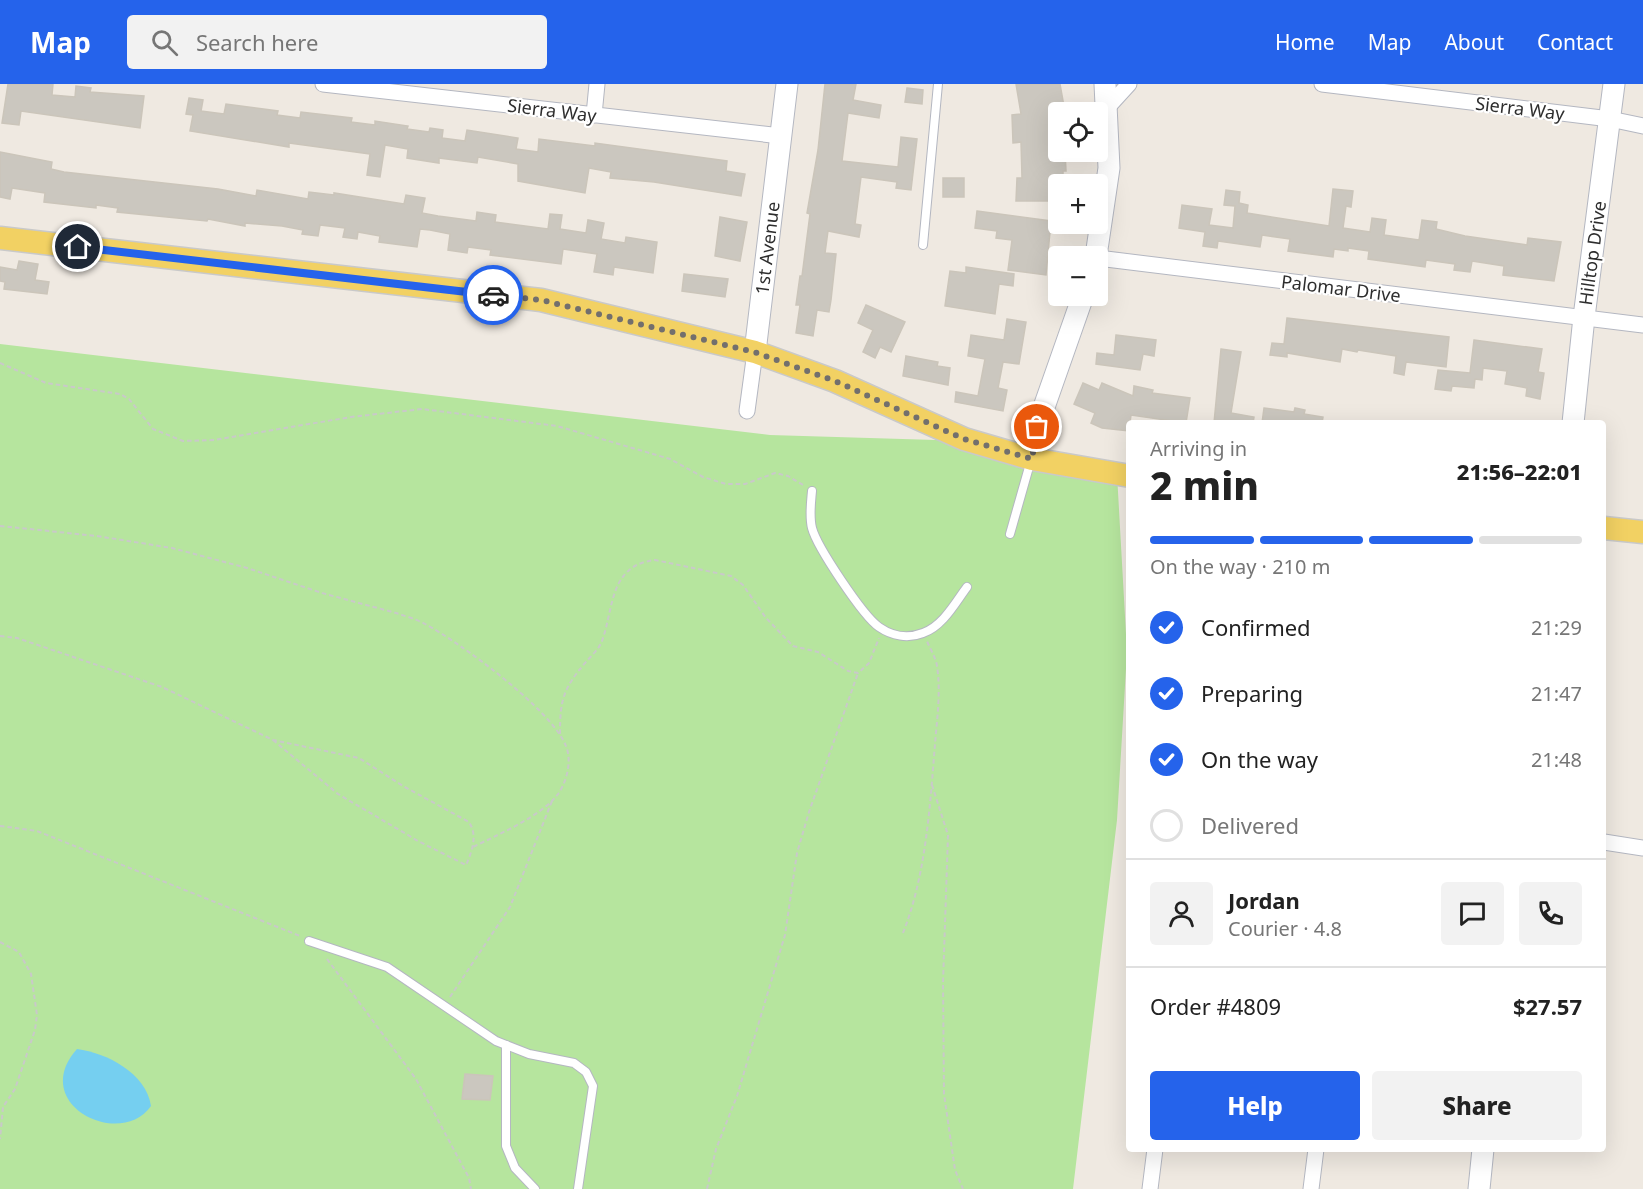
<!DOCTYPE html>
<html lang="en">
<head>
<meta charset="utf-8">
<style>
	body { margin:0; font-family:"Noto Sans",sans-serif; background:#f2f2f2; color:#222; height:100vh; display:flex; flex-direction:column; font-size:22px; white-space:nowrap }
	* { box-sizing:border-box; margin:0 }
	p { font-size:20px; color:#767676 }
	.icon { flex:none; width:33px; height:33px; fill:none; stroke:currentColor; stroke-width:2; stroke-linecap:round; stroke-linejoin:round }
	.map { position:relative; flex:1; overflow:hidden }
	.sheet { position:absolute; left:1126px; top:336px; width:480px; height:732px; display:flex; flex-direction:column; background:#fff; border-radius:6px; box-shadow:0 6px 24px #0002 }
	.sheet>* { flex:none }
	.buttons { position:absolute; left:1048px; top:18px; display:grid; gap:12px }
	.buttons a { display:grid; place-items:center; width:60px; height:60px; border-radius:6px; background:#fff; box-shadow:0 6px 24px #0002; font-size:30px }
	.pin { position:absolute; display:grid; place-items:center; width:51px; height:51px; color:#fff; margin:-26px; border:3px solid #fff; border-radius:50%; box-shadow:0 2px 6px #0007 }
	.courier { position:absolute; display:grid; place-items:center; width:60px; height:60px; margin:-30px; border:4px solid #2563eb; border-radius:50%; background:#fff; color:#222; box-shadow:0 2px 8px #0007 }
	.headline em { font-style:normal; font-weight:800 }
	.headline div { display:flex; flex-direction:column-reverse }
	.headline { display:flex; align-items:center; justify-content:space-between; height:102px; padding:0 24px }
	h1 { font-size:39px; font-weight:800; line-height:45px }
	.bar { display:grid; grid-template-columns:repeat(4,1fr); gap:9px 6px; align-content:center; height:72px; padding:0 24px }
	.bar i { height:8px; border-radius:4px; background:#e0e0e0 }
	.bar .current { background:#2563eb }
	.bar p { grid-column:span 4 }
	.line { display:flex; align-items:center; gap:15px; padding:0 24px; border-top:2px solid #e0e0e0 }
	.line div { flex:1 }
	.round { display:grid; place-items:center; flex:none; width:63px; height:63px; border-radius:6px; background:#f2f2f2 }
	ol { padding:0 24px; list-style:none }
	li { display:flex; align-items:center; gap:18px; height:66px }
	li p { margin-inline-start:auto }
	li .icon { padding:6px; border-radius:50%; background:#2563eb; color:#fff; stroke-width:4 }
	li:last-child { color:#767676 }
	li i { width:33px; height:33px; border:3px solid #e0e0e0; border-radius:50% }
	.button { display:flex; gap:12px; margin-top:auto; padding:12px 24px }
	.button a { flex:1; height:69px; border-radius:6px; background:#2563eb; color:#fff; font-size:24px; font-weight:800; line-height:69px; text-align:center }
	.button a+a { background:#f2f2f2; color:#222 }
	header { display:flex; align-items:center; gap:36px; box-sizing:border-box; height:84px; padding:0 30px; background:#2563eb; color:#fff }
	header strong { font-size:28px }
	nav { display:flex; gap:33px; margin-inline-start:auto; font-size:21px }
	.search { width:420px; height:54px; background:#f2f2f2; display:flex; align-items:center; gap:15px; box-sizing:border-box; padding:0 21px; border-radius:6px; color:#767676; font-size:22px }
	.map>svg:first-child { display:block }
</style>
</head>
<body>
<header>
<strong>Map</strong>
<div class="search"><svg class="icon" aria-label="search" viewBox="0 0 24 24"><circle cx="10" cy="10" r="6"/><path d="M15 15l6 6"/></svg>Search here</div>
<nav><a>Home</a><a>Map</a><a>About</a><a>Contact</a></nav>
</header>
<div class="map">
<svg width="1643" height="1105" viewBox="0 0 1643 1105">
	<rect width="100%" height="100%" fill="#efe9e1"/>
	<!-- green -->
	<polygon fill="#b6e59e" points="0,260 770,351 969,357 1117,390 1127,568 1117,736 1073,1105 0,1105"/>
	<!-- water -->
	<path fill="#75cff0" d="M 77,965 C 107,969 146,989 151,1022 C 120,1066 28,1020 77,965 Z"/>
	<!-- building -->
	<g fill="#cbc7bf" stroke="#cbc5ba" stroke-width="1.5">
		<polygon points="8,0 53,0 52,11 75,13 76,2 91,4 90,8 144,12 140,44 21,27 19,41 2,39"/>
		<polygon points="825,0 856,0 853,16 881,21 879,34 848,29 842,77 898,83 901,53 917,55 911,106 896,104 897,98 861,93 855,140 861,141 859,153 828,147 825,169 836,170 831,216 829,228 817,226 813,252 796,249 800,221 796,221 800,192 802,192 810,130 807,129 818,66"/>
		<polygon points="1016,0 1060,0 1065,28 1059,28 1059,68 1065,68 1066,87 1063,87 1063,100 1059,100 1059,117 1016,117 1017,94 1022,94 1021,58 1013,59 1012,31 1021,30"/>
		<polygon points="907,4 923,6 922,20 905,18"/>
		<polygon points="189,14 203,16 201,27 224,30 226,20 278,27 277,31 300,34 301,28 352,34 351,38 375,41 375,37 408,42 407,45 429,48 430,44 443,46 442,54 465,57 467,46 518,54 516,65 538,68 539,55 595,62 595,59 727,77 726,87 745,90 741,112 654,98 610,94 611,88 589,84 585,109 518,97 518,80 478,73 477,79 439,74 439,79 407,74 408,65 385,61 380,93 367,91 370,70 289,59 289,63 190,47 193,31 186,30"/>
		<polygon points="0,68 52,78 51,85 64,88 218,105 256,112 257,106 308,115 309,108 334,111 334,109 404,120 406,111 425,114 422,129 438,132 476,137 477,128 496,131 495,138 548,145 550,130 562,131 560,145 586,149 588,136 604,139 601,155 625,159 626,153 657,158 653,189 614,183 613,191 594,188 597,170 563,165 561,180 490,171 491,166 468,163 467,169 448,166 450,150 430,146 420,145 417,163 379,158 380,152 358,148 357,155 343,153 345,144 320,141 318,152 302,150 303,146 282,142 245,139 245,142 208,135 207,137 117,128 118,124 96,121 96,124 44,118 45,109 12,104 10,115 0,113"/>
		<rect x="943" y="94" width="21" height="19"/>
		<polygon points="1333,105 1353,107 1351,123 1346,122 1343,144 1370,148 1372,134 1386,136 1384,151 1419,156 1422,136 1437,138 1436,145 1465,152 1527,161 1528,154 1561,158 1554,197 1503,191 1504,182 1472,177 1470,188 1454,186 1455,180 1426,176 1425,183 1368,175 1369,167 1348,164 1348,167 1334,165 1333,173 1288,167 1290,155 1262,151 1260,163 1218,157 1217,164 1203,162 1205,148 1179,144 1182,121 1212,125 1209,141 1233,144 1235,122 1224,121 1226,106 1240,108 1239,119 1248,121 1247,129 1329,142"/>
		<polygon points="977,127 1051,137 1046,191 1008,186 1012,156 996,154 997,147 975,144"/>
		<polygon points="720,133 747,138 740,177 715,172"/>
		<polygon points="19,177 38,180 35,196 49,198 47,210 4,205 5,198 0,197 0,183 17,186"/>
		<polygon points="966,183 1014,190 1013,202 999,200 995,230 945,222 950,187 966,189"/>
		<polygon points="684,190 728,195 725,213 682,207"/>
		<polygon points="866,221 905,238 891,268 880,263 875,274 863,268 873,246 858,239"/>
		<polygon points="1287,234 1449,253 1446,283 1406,278 1404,291 1394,289 1396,272 1358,266 1357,268 1342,265 1340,278 1287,269 1287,273 1270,271 1272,259 1284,260"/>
		<polygon points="1007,235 1026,238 1019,280 1003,278 998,304 1007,306 1003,327 955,318 956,308 978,312 985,275 968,272 971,251 1004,256"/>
		<polygon points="1116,251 1156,256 1154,272 1143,270 1140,286 1096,280 1097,269 1114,271"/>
		<polygon points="1474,256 1542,265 1538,288 1544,289 1540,315 1526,312 1527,304 1505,300 1507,287 1483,284 1482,296 1475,295 1474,304 1452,302 1451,307 1435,305 1438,286 1470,289"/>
		<polygon points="1221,265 1241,268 1231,329 1254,333 1253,339 1214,339"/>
		<polygon points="906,272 938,278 937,282 950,284 948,301 903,292"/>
		<polygon points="1083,299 1099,306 1102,299 1133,312 1134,302 1153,306 1152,309 1190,314 1186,339 1131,331 1129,347 1102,344 1091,339 1095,329 1074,320"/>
		<polygon points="1264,324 1294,328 1295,324 1305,326 1304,330 1323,333 1322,339 1262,339"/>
		<polygon points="465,990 493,992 490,1016 462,1015"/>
	</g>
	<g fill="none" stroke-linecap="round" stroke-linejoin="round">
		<!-- lane casing -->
		<g stroke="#b4b7c1" stroke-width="10">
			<g id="lane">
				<polyline points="923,161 938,0"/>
				<path d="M 812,407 C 811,419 809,432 812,444 C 817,463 863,532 879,543 C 892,552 908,555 923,549 C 943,542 955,519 967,503"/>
				<polyline points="1010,450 1031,376"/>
				<polyline points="309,857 387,883 496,957 529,970 574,979 586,988 593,1002 578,1105"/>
				<polyline points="506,961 506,1062 515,1084 535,1105"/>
			</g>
		</g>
		<!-- street casing -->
		<g stroke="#b4b7c1" stroke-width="17">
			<g id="street">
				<polyline points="323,0 781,52"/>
				<polyline points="1322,0 1610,35 1643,42"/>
				<polyline points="1108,23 1129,0"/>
				<polyline points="594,31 597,0"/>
				<polyline points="1098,174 1643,241"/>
				<polyline points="747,327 755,268"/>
				<polyline points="1604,758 1643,764"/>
				<polyline points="1150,1105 1155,1065"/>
				<polyline points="1311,1105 1316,1065"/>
			</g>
		</g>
		<!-- secondary casing -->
		<g stroke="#b4b7c1" stroke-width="23">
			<g id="secondary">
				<polyline points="1096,172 1109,84 1105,0"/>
				<polyline points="755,268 787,0"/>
				<polyline points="1573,339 1584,233 1614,0"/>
				<polyline points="1032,375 1037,343 1083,212"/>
				<polyline points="1479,1105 1483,1065"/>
			</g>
		</g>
		<!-- primary casing -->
		<g stroke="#c9c9c9" stroke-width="25">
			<g id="primary">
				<polyline points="0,154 541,216 755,268 835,297 964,355 1032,375 1130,392"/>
				<polyline points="1604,444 1643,448"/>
			</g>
		</g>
		<!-- path -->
		<g stroke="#c9c9c9" stroke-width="2" stroke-dasharray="4.5 3" stroke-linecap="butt">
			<polyline points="0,279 46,299 120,310 129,315 153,345 183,357 214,356 351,333 422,325 557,342 670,375 703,393 726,400 745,400 775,389 788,392 803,401"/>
			<path d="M 0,442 L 97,452 L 172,464 L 247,484 L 322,509 L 396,529 C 405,532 416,535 425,540 C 461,559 552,626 566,662 C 572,677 567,697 558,710 C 542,732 497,751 473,763"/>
			<path d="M 0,552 L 17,554 L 162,603 L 273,656 L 359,674 L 403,702 L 469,738 C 478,752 472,767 466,781 L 418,757 L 338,710 L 273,656"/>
			<path d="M 560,650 C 560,616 563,605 585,579 C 591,572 599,565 602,557 C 614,524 609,481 655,476 L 731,492 L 743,501 L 766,534 L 793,562 L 818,568 L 848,587 L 858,589 L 869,579 L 879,554"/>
			<polyline points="932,701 948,751 943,899 944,1010 955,1086 963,1105"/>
			<polyline points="0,742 37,747 300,852"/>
			<path d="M 903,849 C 926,791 930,722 935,660 C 937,635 941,608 937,582 C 936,574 930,565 927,557"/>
			<polyline points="0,858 19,868 31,890 37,931 35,946 15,1005 3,1023 0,1055"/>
			<polyline points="327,875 416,995 469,1094 471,1105"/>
			<polyline points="450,913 510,823 552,717"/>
			<polyline points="707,1105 716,1065 737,1012 785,851 797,769 809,728 858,589"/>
		</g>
		<!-- lane -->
		<use href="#lane" stroke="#fff" stroke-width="8"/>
		<!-- street -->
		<use href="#street" stroke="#fff" stroke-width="15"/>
		<!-- secondary -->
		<use href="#secondary" stroke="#fff" stroke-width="21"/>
		<!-- primary -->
		<use href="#primary" stroke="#f2d163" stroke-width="22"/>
	</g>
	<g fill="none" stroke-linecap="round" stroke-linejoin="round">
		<!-- done -->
		<polyline stroke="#726f6d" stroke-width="6" stroke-dasharray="0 10.8" points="493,211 541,216 754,268 835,297 964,355 1032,375 1037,343"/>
		<!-- route -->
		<polyline stroke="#2563eb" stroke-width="8" points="78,163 493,211"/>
	</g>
	<g text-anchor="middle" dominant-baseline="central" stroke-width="4.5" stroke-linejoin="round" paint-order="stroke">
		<!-- street labels -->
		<g font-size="18" fill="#2e2e2e" stroke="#fff">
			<text transform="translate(1520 24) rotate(7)">Sierra Way</text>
			<text transform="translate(552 26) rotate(7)">Sierra Way</text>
			<text transform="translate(767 164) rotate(-83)">1st Avenue</text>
			<text transform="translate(1592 169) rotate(-82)">Hilltop Drive</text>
			<text transform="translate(1341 204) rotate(7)">Palomar Drive</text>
		</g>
	</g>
</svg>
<div class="buttons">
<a><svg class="icon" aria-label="locate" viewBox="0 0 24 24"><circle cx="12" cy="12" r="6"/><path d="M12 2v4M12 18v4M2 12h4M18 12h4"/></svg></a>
<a>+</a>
<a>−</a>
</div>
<div class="pin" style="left:1037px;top:343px;background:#ea580c"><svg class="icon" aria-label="bag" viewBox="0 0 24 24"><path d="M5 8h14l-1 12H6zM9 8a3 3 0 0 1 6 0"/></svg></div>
<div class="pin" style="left:78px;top:163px;background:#1f2937"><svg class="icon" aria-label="home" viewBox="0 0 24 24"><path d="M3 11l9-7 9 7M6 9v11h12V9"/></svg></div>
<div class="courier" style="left:493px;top:211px"><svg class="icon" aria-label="car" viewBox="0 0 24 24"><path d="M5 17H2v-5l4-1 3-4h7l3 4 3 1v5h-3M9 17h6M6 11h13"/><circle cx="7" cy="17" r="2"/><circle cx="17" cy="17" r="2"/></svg></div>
<section class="sheet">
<div class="headline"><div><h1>2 min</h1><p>Arriving in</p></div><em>21:56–22:01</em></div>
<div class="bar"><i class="current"></i><i class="current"></i><i class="current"></i><i></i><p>On the way · 210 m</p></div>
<ol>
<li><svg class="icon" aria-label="check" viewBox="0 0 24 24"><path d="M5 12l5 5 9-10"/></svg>Confirmed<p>21:29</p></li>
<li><svg class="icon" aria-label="check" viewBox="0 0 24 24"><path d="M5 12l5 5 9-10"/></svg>Preparing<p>21:47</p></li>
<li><svg class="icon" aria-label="check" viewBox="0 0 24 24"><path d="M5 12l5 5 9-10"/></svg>On the way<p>21:48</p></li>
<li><i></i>Delivered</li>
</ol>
<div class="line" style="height:108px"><a class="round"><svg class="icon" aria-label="person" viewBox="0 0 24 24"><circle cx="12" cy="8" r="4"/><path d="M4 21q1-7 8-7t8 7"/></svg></a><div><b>Jordan</b><p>Courier · 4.8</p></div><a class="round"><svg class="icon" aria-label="chat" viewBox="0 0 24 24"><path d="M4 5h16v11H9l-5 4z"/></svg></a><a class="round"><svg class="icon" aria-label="phone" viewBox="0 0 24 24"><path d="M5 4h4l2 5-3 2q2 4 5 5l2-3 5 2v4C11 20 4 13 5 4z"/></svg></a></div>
<div class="line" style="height:78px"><div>Order #4809</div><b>$27.57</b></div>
<div class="button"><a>Help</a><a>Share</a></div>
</section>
</div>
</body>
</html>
